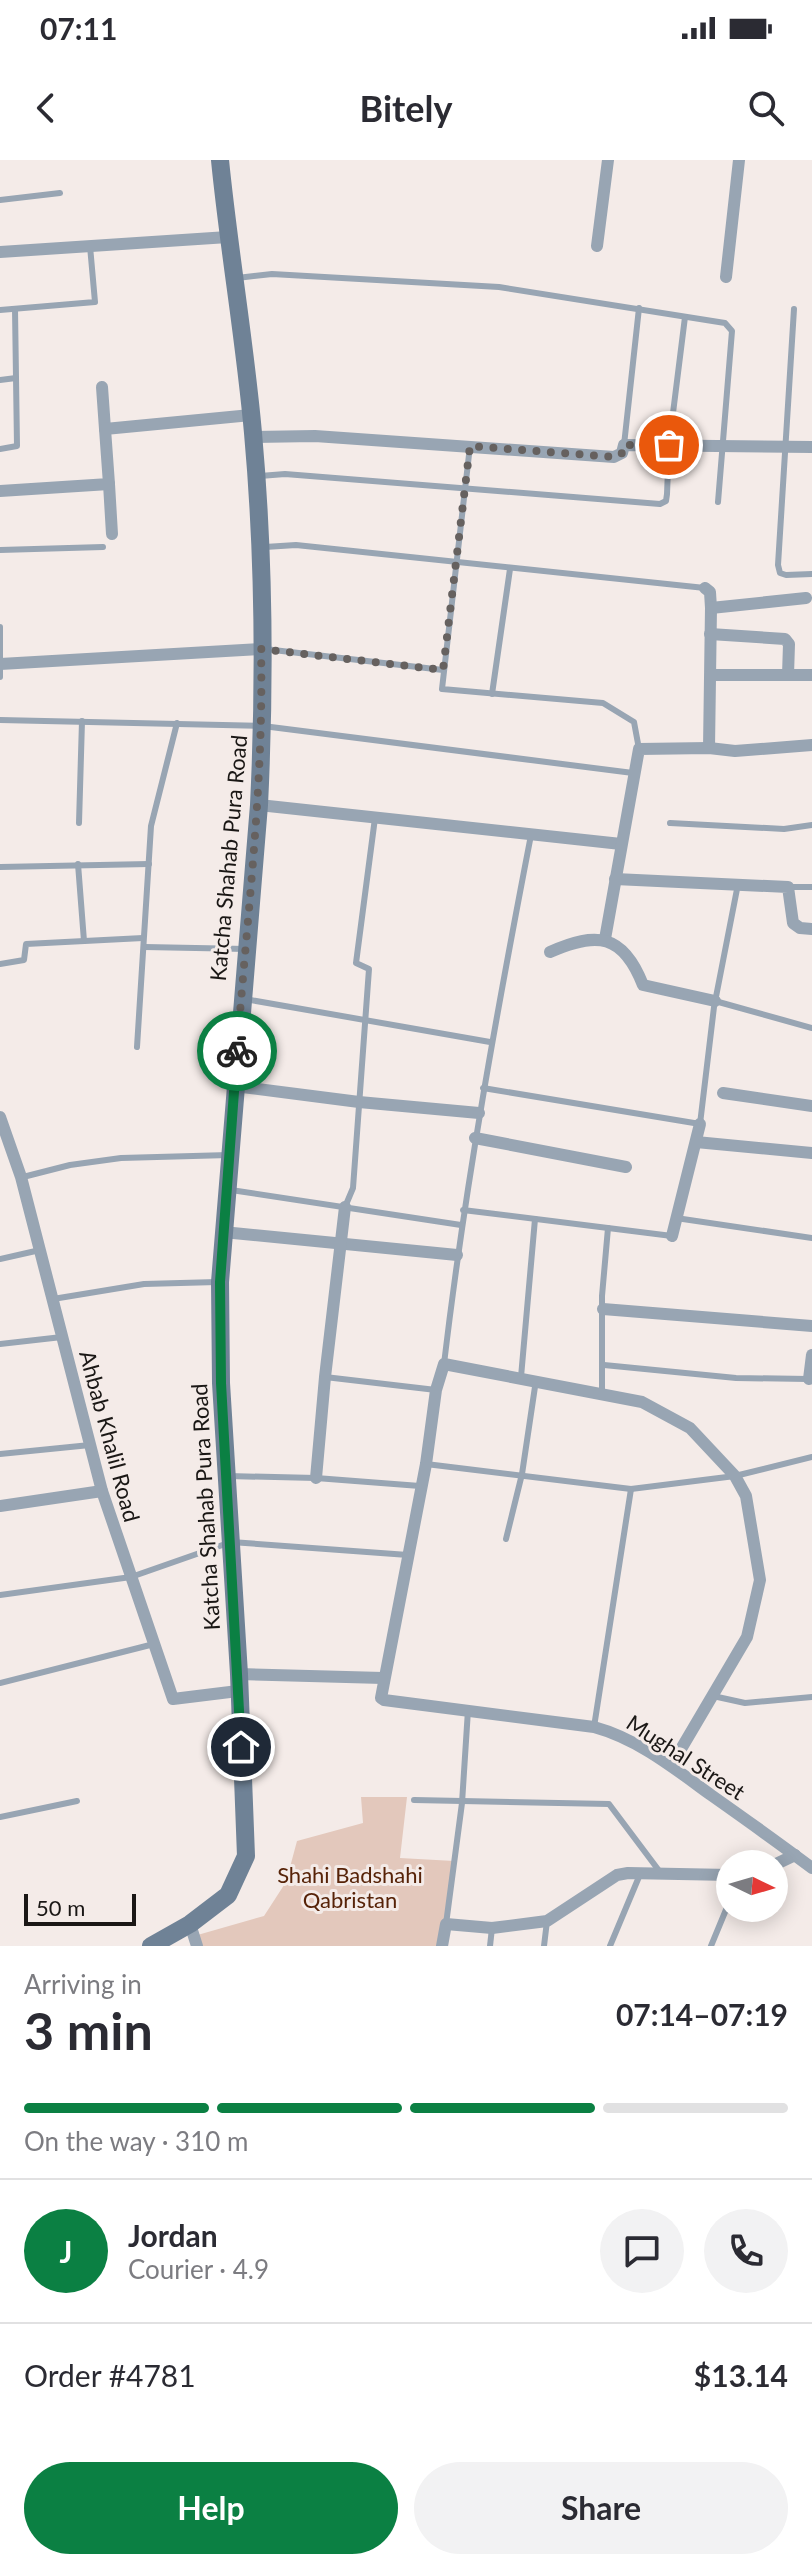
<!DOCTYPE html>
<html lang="en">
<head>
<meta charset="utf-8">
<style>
	body { margin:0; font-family:Lato,sans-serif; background:#f2f2f3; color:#2b2b33; height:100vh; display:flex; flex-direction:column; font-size:30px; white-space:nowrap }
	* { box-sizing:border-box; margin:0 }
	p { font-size:26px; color:#7c7c81 }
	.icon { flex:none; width:44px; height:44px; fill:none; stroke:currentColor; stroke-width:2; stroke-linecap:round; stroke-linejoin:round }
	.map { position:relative; height:1786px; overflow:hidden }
	.side { display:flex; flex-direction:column; background:#fff; flex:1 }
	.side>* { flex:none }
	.needle { width:52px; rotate:95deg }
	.fabs { position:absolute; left:716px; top:1690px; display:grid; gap:16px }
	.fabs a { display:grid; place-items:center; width:72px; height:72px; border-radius:50%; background:#fff; box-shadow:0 4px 20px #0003; font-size:40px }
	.scale { position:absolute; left:24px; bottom:20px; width:112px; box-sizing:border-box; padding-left:8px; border:4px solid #1a1715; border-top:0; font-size:22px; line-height:28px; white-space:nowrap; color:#1a1715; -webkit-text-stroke:6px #f4ebe8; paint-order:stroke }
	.pin { position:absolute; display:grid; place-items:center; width:68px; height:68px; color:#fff; margin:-34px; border:4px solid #fff; border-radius:50%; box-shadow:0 2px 8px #0007 }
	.courier { position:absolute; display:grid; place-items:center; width:80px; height:80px; margin:-40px; border:6px solid #0b8043; border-radius:50%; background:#fff; color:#222; box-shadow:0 2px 10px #0007 }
	.headline em { font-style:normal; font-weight:700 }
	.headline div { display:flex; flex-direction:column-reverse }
	.headline { display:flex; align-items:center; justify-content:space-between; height:136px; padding:0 24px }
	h1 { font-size:52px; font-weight:700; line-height:60px }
	.bar { display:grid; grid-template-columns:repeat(4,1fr); gap:12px 8px; align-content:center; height:96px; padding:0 24px }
	.bar i { height:10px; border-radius:6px; background:#e1e1e2 }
	.bar .current { background:#0b8043 }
	.bar p { grid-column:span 4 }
	.line { display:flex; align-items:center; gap:20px; padding:0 24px; border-top:2px solid #e1e1e2 }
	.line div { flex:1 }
	.round { display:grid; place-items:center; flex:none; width:84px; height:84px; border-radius:42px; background:#f2f2f3 }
	.button { display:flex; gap:16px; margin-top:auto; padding:16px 24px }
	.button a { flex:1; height:92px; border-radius:48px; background:#0b8043; color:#fff; font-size:32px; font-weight:700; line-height:92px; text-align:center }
	.button a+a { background:#f2f2f3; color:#2b2b33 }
	.status { display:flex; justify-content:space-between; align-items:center; height:56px; padding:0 40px; background:#fff; direction:ltr }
	.status svg { height:22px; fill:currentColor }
	header { display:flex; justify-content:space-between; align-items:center; height:104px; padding:0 24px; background:#fff; font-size:36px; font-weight:700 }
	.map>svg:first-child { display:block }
</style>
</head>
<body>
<div class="status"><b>07:11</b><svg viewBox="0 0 49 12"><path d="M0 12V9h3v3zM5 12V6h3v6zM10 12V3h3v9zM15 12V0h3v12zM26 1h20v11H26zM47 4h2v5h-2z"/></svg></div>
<header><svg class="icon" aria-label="back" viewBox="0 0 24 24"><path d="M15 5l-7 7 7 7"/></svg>Bitely<svg class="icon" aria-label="search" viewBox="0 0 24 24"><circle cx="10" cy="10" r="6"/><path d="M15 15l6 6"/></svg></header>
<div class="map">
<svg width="812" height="1786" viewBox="0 0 812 1786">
	<rect width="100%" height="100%" fill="#f4ebe8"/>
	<!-- green -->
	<polygon fill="#e3c8bc" points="361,1637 407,1637 400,1698 454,1701 442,1786 197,1786 194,1776 264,1756 286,1722 297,1681 363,1663"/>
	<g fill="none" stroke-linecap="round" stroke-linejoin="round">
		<!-- lane -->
		<g stroke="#98a5b3" stroke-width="6">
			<polyline points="0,40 60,33"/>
			<polyline points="237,118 272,114 499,127 725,163 732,171 718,342"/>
			<polyline points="794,149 778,405 780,413 786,415 812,414"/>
			<polyline points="0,150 95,142 90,86"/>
			<polyline points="0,220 16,218"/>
			<polyline points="624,285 639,148"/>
			<polyline points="470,286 442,529 603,543 634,562 639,589"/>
			<polyline points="0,289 17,286 15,149"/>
			<polyline points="260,316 285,314 660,344 666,341 667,334 669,285 685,157"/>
			<polyline points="265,387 296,385 705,428"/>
			<polyline points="0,390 103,387"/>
			<polyline points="0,467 0,517"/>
			<polyline points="265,489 443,510"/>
			<polyline points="492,534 510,409"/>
			<polyline points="0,560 263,566 633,613"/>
			<polyline points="79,663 82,561"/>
			<polyline points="670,663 784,669 812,665"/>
			<polyline points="78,704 84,781"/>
			<polyline points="0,707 149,704"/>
			<polyline points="788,727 812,727"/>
			<polyline points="145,787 246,789"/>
			<polyline points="0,804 24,800 26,784 143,778"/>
			<polyline points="245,839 490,882"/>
			<polyline points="715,841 812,868"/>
			<polyline points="137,887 151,666 177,563"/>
			<polyline points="483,928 700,964 714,847 738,724"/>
			<polyline points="23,1017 70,1005 121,998 229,995"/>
			<polyline points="231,1030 461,1065"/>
			<polyline points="345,1047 353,1028 369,809 356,803 375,658"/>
			<polyline points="463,1050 672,1076"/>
			<polyline points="676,1058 812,1078"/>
			<polyline points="0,1099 40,1090"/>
			<polyline points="53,1139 144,1124 217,1122"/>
			<polyline points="0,1184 62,1177"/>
			<path d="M 444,1204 C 465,1026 497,851 531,675"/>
			<polyline points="604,1205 736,1218 808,1219"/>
			<polyline points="325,1217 436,1230"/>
			<polyline points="521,1217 535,1059"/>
			<polyline points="602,1235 602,1136 608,1068"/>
			<polyline points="0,1294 90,1285"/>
			<polyline points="426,1304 631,1329 735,1316 812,1297"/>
			<polyline points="228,1316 316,1318 420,1326"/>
			<polyline points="506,1379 522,1314 536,1220"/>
			<polyline points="0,1435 131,1417 231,1382 408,1395"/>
			<polyline points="0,1523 154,1484"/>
			<polyline points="713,1536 745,1543 812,1537"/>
			<polyline points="594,1567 631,1329"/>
			<polyline points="414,1640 609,1644 660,1712"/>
			<polyline points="0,1657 77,1641"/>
			<polyline points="446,1764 462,1643 468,1550"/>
			<polyline points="490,1786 492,1768"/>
			<polyline points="544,1786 547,1761"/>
			<polyline points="610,1786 641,1712"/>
			<polyline points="711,1786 730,1740"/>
		</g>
		<!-- street -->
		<g stroke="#98a5b3" stroke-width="12">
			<polyline points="597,86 608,0"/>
			<polyline points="0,92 228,77"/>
			<polyline points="726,117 739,0"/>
			<polyline points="102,227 105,269"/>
			<polyline points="253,277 315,276 614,297 622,293 624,285 812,287"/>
			<polyline points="109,324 112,374"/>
			<polyline points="0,331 109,324 105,269 251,255"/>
			<polyline points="705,428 710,432 711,448 709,588"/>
			<polyline points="711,448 806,438"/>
			<polyline points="710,474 785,479 789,484 788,515"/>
			<polyline points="0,504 261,489"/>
			<polyline points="711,515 812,515"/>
			<polyline points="259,645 621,684"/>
			<polyline points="615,719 788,727 793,763 800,768 812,769"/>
			<polyline points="605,779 639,589 709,588 735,591 812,585"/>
			<path d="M 550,792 C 597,771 623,774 643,825 L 715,841"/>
			<polyline points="234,926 359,942 479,953"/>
			<polyline points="723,933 812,946"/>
			<polyline points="0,957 21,1017 102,1331 173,1539 238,1531"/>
			<polyline points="475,978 626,1007"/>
			<polyline points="696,982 812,993"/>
			<polyline points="223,1072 457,1095"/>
			<polyline points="672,1076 700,964"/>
			<polyline points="603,1149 812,1166"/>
			<polyline points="809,1219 812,1195"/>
			<polyline points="316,1318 325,1217 345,1047"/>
			<polyline points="0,1346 102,1331"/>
			<polyline points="239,1514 383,1518"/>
			<path d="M 671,1606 L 747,1477 L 760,1420 L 746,1336 L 735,1316 L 690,1268 L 642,1242 L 444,1204 L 436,1230 L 426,1304 L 381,1538 L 384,1540 L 594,1567 C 638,1579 674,1608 711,1635 C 745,1659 779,1683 812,1708"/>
			<polyline points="774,1705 795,1695"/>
			<polyline points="190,1764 197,1786"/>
			<polyline points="442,1786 446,1764 492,1768 547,1761 617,1715 628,1713 730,1715"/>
		</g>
		<!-- secondary -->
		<path stroke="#6f8296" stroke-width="18" d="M 151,1786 L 190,1764 L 228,1735 L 246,1696 L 239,1514 L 221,1223 L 220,1122 L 259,645 C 265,521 264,396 253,273 C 245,182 229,91 220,0"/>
	</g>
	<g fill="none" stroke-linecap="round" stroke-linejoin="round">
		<!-- done -->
		<path stroke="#66615f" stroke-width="8" stroke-dasharray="0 14.4" d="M 237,891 C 247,756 264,624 261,489 L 443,510 L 470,286 L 614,297 L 622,293 L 624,285 L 669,285"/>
		<!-- route -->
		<polyline stroke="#0b8043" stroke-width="10" points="237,891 220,1122 221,1223 241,1587"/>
	</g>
	<g text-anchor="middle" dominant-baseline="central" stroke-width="6" stroke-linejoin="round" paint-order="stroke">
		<!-- street labels -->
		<g font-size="22" fill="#1a1715" stroke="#f4ebe8">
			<text transform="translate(228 698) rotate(-85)">Katcha Shahab Pura Road</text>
			<text transform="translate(110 1276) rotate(75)">Ahbab Khalil Road</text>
			<text transform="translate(205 1347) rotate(-93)">Katcha Shahab Pura Road</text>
			<text transform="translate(686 1597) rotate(33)">Mughal Street</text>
		</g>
		<!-- park labels -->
		<g font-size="22" fill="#572308" stroke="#f4ebe8">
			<text x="350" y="1714">Shahi Badshahi<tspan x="350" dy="25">Qabristan</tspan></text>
		</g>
	</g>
</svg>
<div class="fabs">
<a><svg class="needle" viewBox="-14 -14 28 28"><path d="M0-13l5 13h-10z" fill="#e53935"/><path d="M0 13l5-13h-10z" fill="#7c7c81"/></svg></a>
</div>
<div class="scale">50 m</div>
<div class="pin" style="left:669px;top:285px;background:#ea580c"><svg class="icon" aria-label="bag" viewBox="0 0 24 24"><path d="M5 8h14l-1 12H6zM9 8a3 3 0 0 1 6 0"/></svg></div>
<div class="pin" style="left:241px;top:1587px;background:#1f2937"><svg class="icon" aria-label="home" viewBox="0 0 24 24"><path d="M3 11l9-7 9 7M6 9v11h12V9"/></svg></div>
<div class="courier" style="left:237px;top:891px"><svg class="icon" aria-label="bike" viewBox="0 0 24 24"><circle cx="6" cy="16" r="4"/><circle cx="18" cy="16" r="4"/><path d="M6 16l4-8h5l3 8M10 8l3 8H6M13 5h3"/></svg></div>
</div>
<section class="side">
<div class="headline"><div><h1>3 min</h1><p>Arriving in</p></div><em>07:14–07:19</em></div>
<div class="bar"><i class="current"></i><i class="current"></i><i class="current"></i><i></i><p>On the way · 310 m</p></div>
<div class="line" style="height:144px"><b class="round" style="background:#0b8043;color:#fff">J</b><div><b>Jordan</b><p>Courier · 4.9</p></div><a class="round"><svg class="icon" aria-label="chat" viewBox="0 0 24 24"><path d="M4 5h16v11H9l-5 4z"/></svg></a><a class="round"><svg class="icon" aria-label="phone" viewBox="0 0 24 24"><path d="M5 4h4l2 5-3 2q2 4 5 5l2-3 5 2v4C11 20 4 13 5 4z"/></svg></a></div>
<div class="line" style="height:104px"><div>Order #4781</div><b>$13.14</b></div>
<div class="button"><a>Help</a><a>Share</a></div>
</section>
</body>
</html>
